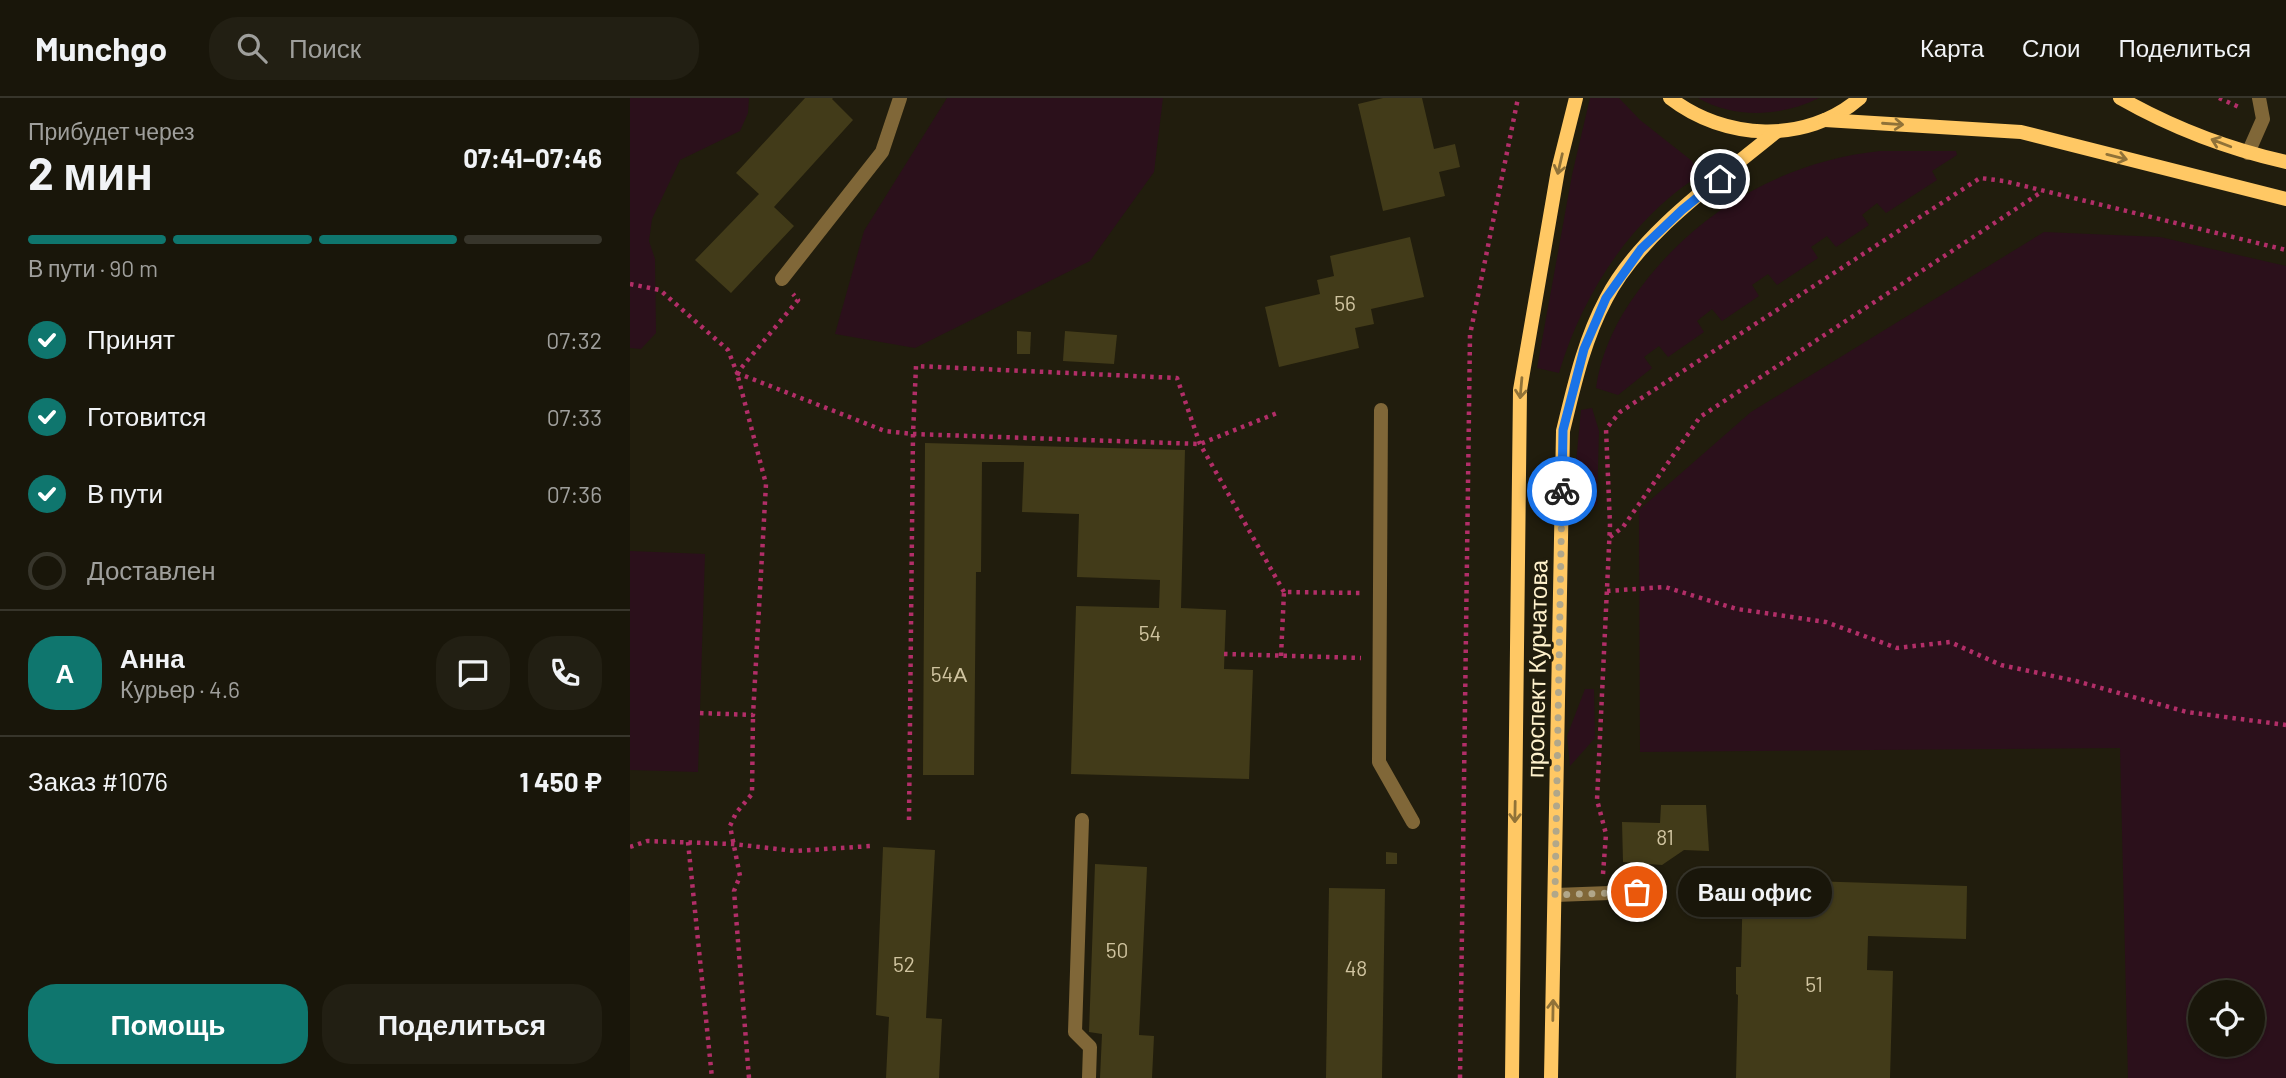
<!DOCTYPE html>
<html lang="ru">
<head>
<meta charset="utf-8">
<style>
	body { margin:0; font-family:Barlow,sans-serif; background:#221f13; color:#f1f3f6; height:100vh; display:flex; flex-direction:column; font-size:26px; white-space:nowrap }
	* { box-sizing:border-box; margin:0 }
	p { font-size:23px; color:#9f9f9c }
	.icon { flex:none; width:38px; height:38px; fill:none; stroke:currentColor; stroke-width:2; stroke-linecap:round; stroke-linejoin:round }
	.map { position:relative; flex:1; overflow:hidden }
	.sheet { display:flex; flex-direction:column; background:#19160a; width:630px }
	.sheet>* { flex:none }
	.fabs { position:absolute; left:1558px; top:882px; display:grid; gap:14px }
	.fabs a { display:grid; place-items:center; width:77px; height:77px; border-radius:50%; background:#19160a; box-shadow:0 2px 5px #0004,0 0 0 2px #37352b; font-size:35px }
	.pin { position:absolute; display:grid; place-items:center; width:60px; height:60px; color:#fff; margin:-30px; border:4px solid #fff; border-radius:50%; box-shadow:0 2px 7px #0007 }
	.courier { position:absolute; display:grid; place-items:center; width:70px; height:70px; margin:-35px; border:5px solid #1a73e8; border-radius:50%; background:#fff; color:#222; box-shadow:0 2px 9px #0007 }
	.bubble { position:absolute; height:49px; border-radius:24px; background:#19160a; box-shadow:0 2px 5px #0004,0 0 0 2px #37352b; font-size:23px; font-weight:700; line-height:49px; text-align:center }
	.head em { font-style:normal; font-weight:700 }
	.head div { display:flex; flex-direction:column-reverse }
	.head { display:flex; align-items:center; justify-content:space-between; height:119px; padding:0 28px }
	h1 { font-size:46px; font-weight:700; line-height:52px }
	.bar { display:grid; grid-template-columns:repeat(4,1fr); gap:10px 7px; align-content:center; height:84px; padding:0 28px }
	.bar i { height:9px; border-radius:5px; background:#37352b }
	.bar .selected { background:#0f766e }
	.bar p { grid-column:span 4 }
	.line { display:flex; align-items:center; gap:18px; padding:0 28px; border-top:2px solid #37352b }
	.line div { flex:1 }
	.round { display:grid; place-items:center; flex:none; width:74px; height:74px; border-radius:28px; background:#221f13 }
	ol { padding:0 28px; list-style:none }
	li { display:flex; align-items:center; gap:21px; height:77px }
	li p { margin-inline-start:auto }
	li .icon { padding:7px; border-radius:50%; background:#0f766e; color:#fff; stroke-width:4 }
	li:last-child { color:#9f9f9c }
	li i { width:38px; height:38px; border:4px solid #37352b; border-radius:50% }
	.button { display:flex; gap:14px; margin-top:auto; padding:14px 28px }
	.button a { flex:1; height:80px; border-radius:28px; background:#0f766e; color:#fff; font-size:28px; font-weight:700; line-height:80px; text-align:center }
	.button a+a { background:#221f13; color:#f1f3f6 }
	header { display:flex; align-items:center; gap:42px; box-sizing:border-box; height:98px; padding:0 35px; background:#19160a; border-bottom:2px solid #37352b }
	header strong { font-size:33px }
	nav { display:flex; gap:38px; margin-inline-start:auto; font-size:24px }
	.search { width:490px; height:63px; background:#221f13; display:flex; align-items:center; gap:18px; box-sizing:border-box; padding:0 24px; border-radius:28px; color:#9f9f9c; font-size:26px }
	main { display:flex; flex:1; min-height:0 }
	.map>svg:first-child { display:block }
</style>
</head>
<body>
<header>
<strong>Munchgo</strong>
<div class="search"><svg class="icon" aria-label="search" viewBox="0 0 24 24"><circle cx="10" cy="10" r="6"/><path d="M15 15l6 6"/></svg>Поиск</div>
<nav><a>Карта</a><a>Слои</a><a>Поделиться</a></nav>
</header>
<main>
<section class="sheet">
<div class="head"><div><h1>2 мин</h1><p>Прибудет через</p></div><em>07:41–07:46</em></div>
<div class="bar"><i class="selected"></i><i class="selected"></i><i class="selected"></i><i></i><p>В пути · 90 m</p></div>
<ol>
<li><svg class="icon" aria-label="check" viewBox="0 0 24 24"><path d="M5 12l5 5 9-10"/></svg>Принят<p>07:32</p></li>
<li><svg class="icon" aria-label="check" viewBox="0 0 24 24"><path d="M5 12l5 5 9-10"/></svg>Готовится<p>07:33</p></li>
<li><svg class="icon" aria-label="check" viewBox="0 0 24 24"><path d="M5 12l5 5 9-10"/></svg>В пути<p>07:36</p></li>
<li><i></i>Доставлен</li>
</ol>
<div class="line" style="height:126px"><b class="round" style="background:#0f766e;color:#fff">А</b><div><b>Анна</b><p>Курьер · 4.6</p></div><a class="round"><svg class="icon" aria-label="chat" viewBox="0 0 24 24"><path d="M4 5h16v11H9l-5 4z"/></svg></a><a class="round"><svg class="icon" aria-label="phone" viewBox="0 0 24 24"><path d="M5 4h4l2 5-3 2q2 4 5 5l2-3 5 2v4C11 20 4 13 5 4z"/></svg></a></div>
<div class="line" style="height:91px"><div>Заказ #1076</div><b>1 450 ₽</b></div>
<div class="button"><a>Помощь</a><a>Поделиться</a></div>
</section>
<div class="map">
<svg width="1656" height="980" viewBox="0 0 1656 980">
	<rect width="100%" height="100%" fill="#211d0d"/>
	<!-- green -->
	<g fill="#2b101b" fill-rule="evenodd">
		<polygon points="0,0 119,0 118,15 110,33 50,62 22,121 19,143 25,161 26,235 11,251 0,250"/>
		<polygon points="317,0 533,0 524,74 460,163 285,250 205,236 234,133"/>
		<path d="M 960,0 L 989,0 L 1010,22 L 1062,63 L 1067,73 L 1064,81 C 998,125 951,200 929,275 L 907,270 L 942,77 Z"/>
		<path d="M 1068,0 L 1189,0 C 1150,19 1105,21 1068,0 Z"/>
		<path d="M 1250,53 L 1326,53 L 1327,57 L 1302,73 L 1307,82 L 1256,115 L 1247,105 L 1232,117 L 1239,127 L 1206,149 L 1197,138 L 1181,149 L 1188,160 L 1147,187 L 1138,176 L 1122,187 L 1129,198 L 1092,223 L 1082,211 L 1067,223 L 1074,234 L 1038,259 L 1029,248 L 1014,259 L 1022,270 L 988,297 L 966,290 C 970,260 983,230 999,206 C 1056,120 1147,64 1250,53 Z"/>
		<path d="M 1414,134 L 1530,139 L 1656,168 L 1656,980 L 1498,980 L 1490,650 L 1010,654 L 1009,412 L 1121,314 ZM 1570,894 L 1622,894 L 1622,947 L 1570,947 Z"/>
		<polygon points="962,310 969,333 967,407 960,411 945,375 951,312"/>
		<polygon points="0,453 75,456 68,674 0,672"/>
		<polygon points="955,591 964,591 965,640 940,668 937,638"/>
	</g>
	<!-- building -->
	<g fill="#423b19">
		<polygon points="175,0 203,0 202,1 223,22 144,109 164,128 101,195 65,162 129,96 106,75"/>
		<polygon points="753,0 792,0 804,51 825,46 830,69 809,74 815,98 753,113 728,6"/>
		<polygon points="780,139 794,199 741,211 744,226 725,230 729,250 649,269 635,209 690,196 687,182 704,178 700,158"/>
		<polygon points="387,233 401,234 400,256 387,256"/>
		<polygon points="435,233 487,237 484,266 433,263"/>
		<polygon points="295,345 555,352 551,510 596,512 594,571 623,572 619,681 441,676 446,508 529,510 530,482 447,479 449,416 392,414 394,364 352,364 351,474 346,474 344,677 293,677"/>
		<polygon points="1031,707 1076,707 1079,753 1054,752 1032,767 993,764 992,724 1030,725"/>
		<polygon points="253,749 305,752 296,920 312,921 309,980 256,980 259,919 246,917"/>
		<polygon points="756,754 767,755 767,766 756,766"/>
		<polygon points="465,766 517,769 509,937 524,938 522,980 470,980 472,936 459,934"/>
		<polygon points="1113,781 1337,788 1336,841 1238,838 1237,872 1263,873 1260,980 1106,980 1108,897 1106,896 1106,869 1111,869"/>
		<polygon points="699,790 755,791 752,980 696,980"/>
	</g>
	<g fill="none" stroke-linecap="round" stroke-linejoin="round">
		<!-- path -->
		<g stroke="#b22e68" stroke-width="4.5" stroke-dasharray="3.5 5" stroke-linecap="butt">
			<polyline points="1589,0 1611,10"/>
			<polyline points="0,186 30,192 98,252 107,275 168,202 163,196"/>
			<polyline points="107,275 255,333 283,336 570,346 647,315"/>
			<polyline points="980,439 993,429 1070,319 1413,93"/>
			<polyline points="977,493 1035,489 1107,511 1196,524 1267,550 1320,544 1371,567 1446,583 1557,614 1656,627"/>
			<polyline points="594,556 731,560"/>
			<polyline points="651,558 654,494 732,495"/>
			<polyline points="70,615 123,617 136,386 107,275"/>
			<polyline points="279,722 283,336 286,268 547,280 570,346 654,494"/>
			<polyline points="58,744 82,980"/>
			<polyline points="0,749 17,743 103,746 165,753 241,748"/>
			<polyline points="973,776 976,736 967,702 980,427 976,331 990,314 1350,80 1374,83 1656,152"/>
			<polyline points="119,980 104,793 110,778 100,728 106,715 122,696 123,617"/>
			<polyline points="830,980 840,237 888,0"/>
		</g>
		<!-- service -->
		<g stroke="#806738" stroke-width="14">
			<polyline points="1618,55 1633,21 1629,0"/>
			<polyline points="152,181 252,54 270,0"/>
			<polyline points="751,312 749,664 783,724"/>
			<polyline points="452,722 445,934 460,949 459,980"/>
			<polyline points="925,797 1007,794"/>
		</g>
		<!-- secondary -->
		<g stroke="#ffc864" stroke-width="14">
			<path d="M 1040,0 C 1094,42 1176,47 1230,0"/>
			<path d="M 1490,0 C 1541,29 1598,51 1656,64"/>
			<polyline points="1195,22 1391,34 1656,101"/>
			<polyline points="882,980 890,292 928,72 946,0"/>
			<path d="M 921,980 L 933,333 C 944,288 954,242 976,201 C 1010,135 1089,81 1146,34"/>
		</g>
	</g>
	<!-- one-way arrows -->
	<defs><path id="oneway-shaft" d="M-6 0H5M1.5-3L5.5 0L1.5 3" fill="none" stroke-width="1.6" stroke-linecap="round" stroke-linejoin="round" transform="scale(1.75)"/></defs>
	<g stroke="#907238">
		<use href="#oneway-shaft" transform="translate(1263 26) rotate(4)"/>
		<use href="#oneway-shaft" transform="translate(1591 45) rotate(-159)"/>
		<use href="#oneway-shaft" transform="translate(1487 59) rotate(14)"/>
		<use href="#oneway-shaft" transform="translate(930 66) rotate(103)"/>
		<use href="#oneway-shaft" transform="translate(891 290) rotate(95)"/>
		<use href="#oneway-shaft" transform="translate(885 714) rotate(91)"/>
		<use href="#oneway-shaft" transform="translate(923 912) rotate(-89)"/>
	</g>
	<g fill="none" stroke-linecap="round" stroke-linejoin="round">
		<!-- done -->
		<polyline stroke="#b1a78a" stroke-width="7" stroke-dasharray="0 12.6" points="932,393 925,797 1007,794"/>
		<!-- route -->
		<polyline stroke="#1a73e8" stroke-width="9" points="932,393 933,332 954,251 976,200 1011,151 1052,112 1090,81"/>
	</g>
	<g text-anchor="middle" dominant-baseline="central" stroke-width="6" stroke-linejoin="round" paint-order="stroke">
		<!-- number labels -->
		<g font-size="21" fill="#d0c4a0">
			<text x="715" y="204">56</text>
			<text x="520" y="534">54</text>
			<text x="319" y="575">54А</text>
			<text x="1035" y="738">81</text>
			<text x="487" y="851">50</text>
			<text x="274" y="865">52</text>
			<text x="726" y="869">48</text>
			<text x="1184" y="885">51</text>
		</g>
		<!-- street labels -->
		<g font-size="24" fill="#fff2cd" stroke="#211d0d">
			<text transform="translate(906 571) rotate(-89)">проспект Курчатова</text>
		</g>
	</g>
</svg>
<div class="fabs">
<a><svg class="icon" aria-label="locate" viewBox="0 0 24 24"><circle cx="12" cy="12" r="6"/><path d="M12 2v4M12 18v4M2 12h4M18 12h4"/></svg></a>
</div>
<div class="pin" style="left:1007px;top:794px;background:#ea580c"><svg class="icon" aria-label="bag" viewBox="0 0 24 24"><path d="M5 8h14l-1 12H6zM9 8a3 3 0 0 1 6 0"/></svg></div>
<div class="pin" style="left:1090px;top:81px;background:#1f2937"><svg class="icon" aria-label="home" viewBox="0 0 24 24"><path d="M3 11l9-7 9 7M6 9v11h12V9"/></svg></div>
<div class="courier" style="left:932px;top:393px"><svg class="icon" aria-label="bike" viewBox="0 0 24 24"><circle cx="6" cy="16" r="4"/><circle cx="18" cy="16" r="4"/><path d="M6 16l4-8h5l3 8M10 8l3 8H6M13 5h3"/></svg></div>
<div class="bubble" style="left:1048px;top:770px;width:154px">Ваш офис</div>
</div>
</main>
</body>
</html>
